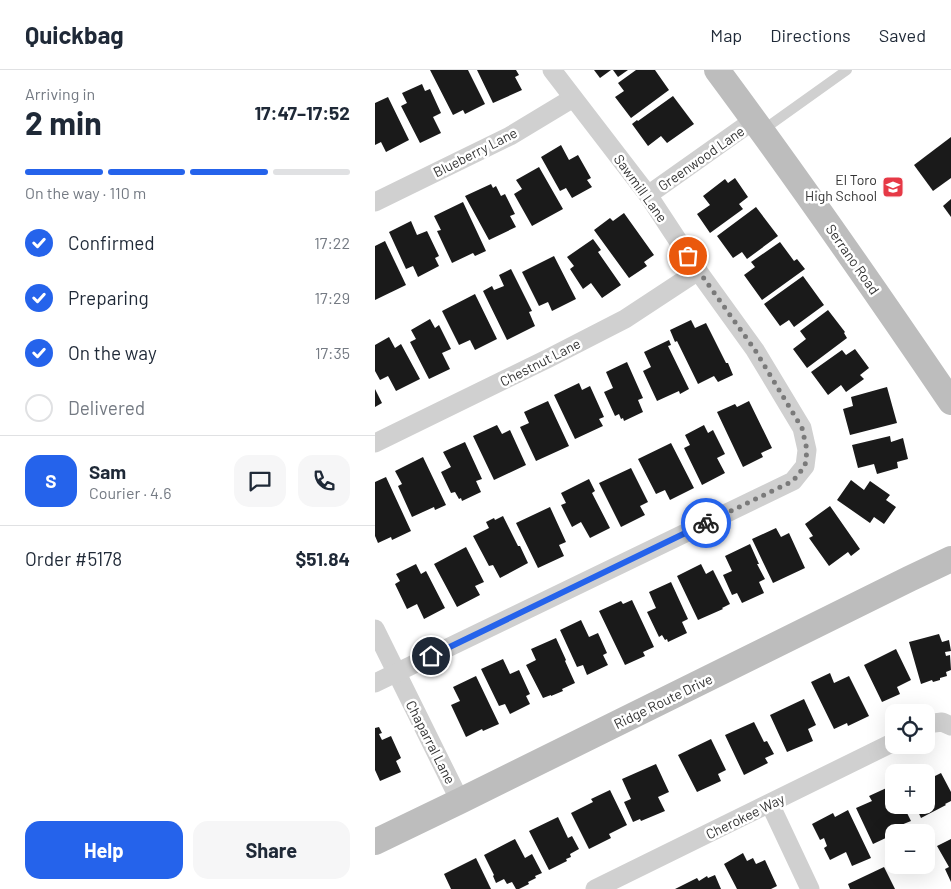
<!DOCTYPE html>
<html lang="en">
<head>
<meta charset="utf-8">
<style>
	body { margin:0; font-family:Barlow,sans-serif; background:#f6f6f7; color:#1f2937; height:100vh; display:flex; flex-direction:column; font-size:19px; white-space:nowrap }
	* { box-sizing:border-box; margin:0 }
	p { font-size:16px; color:#747a83 }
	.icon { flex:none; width:28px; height:28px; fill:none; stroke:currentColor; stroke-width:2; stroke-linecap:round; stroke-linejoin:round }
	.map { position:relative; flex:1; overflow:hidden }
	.sheet { display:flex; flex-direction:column; background:#fff; width:375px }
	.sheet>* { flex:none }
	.buttons { position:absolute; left:510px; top:634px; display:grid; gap:10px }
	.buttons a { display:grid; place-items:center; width:50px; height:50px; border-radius:10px; background:#fff; box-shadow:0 5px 20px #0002; font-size:25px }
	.pin { position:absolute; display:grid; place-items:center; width:42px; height:42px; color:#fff; margin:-21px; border:2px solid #fff; border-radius:50%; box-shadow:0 1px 5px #0007 }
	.courier { position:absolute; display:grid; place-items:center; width:50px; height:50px; margin:-25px; border:4px solid #2563eb; border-radius:50%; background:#fff; color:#222; box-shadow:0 1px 6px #0007 }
	.head em { font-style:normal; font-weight:700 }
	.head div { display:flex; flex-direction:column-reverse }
	.head { display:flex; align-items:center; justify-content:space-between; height:85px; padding:0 25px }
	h1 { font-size:32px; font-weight:700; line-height:38px }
	.bar { display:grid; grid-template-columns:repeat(4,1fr); gap:8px 5px; align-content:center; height:60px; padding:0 25px }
	.bar i { height:6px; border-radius:4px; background:#e0e1e3 }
	.bar .current { background:#2563eb }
	.bar p { grid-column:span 4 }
	.line { display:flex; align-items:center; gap:12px; padding:0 25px; border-top:1px solid #e0e1e3 }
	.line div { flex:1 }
	.round { display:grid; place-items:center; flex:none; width:52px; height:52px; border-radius:15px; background:#f6f6f7 }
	ol { padding:0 25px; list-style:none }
	li { display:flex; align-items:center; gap:15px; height:55px }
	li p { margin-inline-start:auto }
	li .icon { padding:5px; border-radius:50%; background:#2563eb; color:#fff; stroke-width:4 }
	li:last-child { color:#747a83 }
	li i { width:28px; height:28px; border:2px solid #e0e1e3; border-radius:50% }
	.primary-button { display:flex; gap:10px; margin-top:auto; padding:10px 25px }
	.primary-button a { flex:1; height:58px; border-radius:15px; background:#2563eb; color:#fff; font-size:20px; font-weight:700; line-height:58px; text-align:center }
	.primary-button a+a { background:#f6f6f7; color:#1f2937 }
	header { display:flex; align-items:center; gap:30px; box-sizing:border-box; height:70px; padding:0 25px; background:#fff; border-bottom:1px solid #e0e1e3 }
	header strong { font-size:24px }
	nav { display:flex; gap:28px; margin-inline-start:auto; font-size:18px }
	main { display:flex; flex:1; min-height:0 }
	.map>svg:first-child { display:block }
</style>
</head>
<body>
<header>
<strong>Quickbag</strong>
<nav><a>Map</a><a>Directions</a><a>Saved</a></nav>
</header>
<main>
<section class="sheet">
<div class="head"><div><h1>2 min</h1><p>Arriving in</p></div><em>17:47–17:52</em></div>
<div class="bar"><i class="current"></i><i class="current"></i><i class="current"></i><i></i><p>On the way · 110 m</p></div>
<ol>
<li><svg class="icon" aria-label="check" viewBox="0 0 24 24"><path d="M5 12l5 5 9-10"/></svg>Confirmed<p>17:22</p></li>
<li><svg class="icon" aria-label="check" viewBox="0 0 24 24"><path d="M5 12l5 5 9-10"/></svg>Preparing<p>17:29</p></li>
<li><svg class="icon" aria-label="check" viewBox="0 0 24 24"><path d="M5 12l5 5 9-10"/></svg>On the way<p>17:35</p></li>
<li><i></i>Delivered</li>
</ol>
<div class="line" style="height:90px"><b class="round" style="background:#2563eb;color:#fff">S</b><div><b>Sam</b><p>Courier · 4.6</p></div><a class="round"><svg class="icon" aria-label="chat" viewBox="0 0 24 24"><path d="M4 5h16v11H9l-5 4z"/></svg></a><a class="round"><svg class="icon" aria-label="phone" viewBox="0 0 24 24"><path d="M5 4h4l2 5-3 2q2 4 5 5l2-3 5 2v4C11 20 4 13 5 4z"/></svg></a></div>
<div class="line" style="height:65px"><div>Order #5178</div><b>$51.84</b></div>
<div class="primary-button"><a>Help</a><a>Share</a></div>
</section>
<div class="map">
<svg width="576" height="819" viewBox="0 0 576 819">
	<rect width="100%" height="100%" fill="#fff"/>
	<!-- building -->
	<g fill="#1a1a1a">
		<polygon points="55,0 93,0 110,34 90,44 88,40 78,45"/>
		<polygon points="102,0 141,0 144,5 140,7 147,20 118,33"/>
		<polygon points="219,0 236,0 225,8"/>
		<polygon points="238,0 253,0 243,7"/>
		<polygon points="261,0 280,0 294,20 256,48 240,27 249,21 243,13"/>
		<polygon points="47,14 50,21 55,19 66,43 58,47 66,63 45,73 26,36 32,33 27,23"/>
		<polygon points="298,26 319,54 292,73 286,66 273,76 257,54 262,50 263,51"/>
		<polygon points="13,27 34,70 11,82 6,72 0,75 0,33"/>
		<polygon points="576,67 576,108 558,121 539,95"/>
		<polygon points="186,75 194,90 203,85 216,108 212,110 217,117 197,128 191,118 185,121 166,87"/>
		<polygon points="164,97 188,139 157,156 139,124 147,119 141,110"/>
		<polygon points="360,108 373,127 364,134 368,139 335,163 322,144 335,135 328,126 350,109 353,113"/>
		<polygon points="116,114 118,118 121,116 126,126 130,124 140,144 135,146 141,157 114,170 90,126"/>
		<polygon points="576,129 576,147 568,136"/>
		<polygon points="88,132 111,181 100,186 98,183 77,193 62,161 66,160 59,146"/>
		<polygon points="381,137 403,166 372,189 367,182 358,188 342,166"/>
		<polygon points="249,143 279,185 269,192 272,196 254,208 219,160 235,148 238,151"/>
		<polygon points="36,151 42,165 52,161 64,186 60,188 64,196 43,207 38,196 31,199 14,162"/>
		<polygon points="218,169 226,180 223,182 246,215 227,228 216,213 208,219 195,199 199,196 192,187"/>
		<polygon points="10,171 31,215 0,230 0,176"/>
		<polygon points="405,172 419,191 422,189 430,199 387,230 369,205 380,197 376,192"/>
		<polygon points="179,186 201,229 177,241 173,232 164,236 147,202"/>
		<polygon points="136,199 157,241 154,242 160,256 132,270 108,221 117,216 119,220 129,216 124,205"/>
		<polygon points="428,206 449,235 419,257 414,250 405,256 389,234"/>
		<polygon points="100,224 122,269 100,280 95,270 84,275 67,241"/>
		<polygon points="453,240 470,262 469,263 472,268 432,298 418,279 431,269 425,261"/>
		<polygon points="55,249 60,258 64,255 76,279 67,283 75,299 54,309 35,272 41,269 36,260"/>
		<polygon points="316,250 320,258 331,253 351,293 353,293 358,305 343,312 339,306 323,314 302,271 300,272 295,260"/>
		<polygon points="14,267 20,278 26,274 45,309 21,321 13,306 5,310 0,301 0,275"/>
		<polygon points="294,270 296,275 293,276 314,319 305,324 304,321 282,331 268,301 276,297 269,282"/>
		<polygon points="480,279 494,298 485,305 489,309 471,322 466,315 453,325 436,302 467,280 471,285"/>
		<polygon points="252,292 268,328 263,330 268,342 249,351 248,348 246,349 244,344 240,346 229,322 238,318 231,302"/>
		<polygon points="204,313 207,320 215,316 229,347 224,349 228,356 200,369 179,325"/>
		<polygon points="512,317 522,353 475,365 468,339 478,336 476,327"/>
		<polygon points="0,319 7,333 0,337"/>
		<polygon points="173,331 194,376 161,391 145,357 154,353 149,342"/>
		<polygon points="374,331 397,378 386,383 388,387 368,397 342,342 360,334 362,337"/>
		<polygon points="122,355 127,364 135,360 151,395 119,410 98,366"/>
		<polygon points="329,355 333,363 338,360 350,384 342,388 350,403 327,415 309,378 315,375 310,365"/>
		<polygon points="515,366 516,372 528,368 533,389 522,392 523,398 502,404 499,394 483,398 477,375"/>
		<polygon points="90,372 107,409 101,411 106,422 87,431 86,428 84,429 80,422 76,423 66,402 76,397 68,382"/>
		<polygon points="296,373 319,418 295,430 290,420 281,424 263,389"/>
		<polygon points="48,387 71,435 60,440 59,437 37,447 23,416 27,414 20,401"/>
		<polygon points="256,398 273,432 265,436 270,445 246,457 224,413"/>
		<polygon points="11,407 36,461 17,470 16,467 3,473 0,466 0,412"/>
		<polygon points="214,409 220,421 217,423 235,458 215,468 206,452 197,457 186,435 191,433 186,423"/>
		<polygon points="476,410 489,420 495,411 515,425 511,430 521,437 509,454 499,447 495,453 462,430"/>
		<polygon points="455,436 485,479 476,486 473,482 454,496 434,468 438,466 430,454"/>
		<polygon points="175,437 191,472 184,475 189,486 163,498 141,453"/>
		<polygon points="128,446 143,476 145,476 153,493 125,508 118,495 114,496 98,466 114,458 111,452 119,448 120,450"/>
		<polygon points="401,458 406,467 414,463 430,498 398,513 377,469"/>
		<polygon points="375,474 384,494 382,494 390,509 384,512 389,523 367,533 362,523 357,525 348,505 357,501 350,486"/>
		<polygon points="91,477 109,512 100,516 105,525 82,537 59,494"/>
		<polygon points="41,494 46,504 51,501 70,538 49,549 42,534 32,539 20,514 25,511 21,504"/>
		<polygon points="326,494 331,504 338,500 355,534 347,538 348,539 323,550 302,506"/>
		<polygon points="296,512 313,549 307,552 312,563 293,572 292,569 290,570 287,565 284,567 272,542 281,538 274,522"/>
		<polygon points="257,530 279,577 268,582 270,586 250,595 224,541 246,531 248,534"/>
		<polygon points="206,550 214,567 223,563 232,583 228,585 233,595 212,605 208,595 202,597 185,560"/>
		<polygon points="564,564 567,572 574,570 576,581 570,582 571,586 575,585 576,600 571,602 572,606 565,608 565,610 558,612 557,610 546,614 534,572"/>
		<polygon points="181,568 191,590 190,591 200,613 187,619 188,621 176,626 176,625 168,628 151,595 161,590 156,579"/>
		<polygon points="521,579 536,610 522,617 525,624 507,632 489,595"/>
		<polygon points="128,589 135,604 144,600 155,624 151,626 155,634 135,644 130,634 124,636 106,599"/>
		<polygon points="455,603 459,613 474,606 494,646 473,656 472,653 459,659 436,612"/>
		<polygon points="101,606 124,654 108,661 107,659 91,667 76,635 85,631 78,617"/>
		<polygon points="429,629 441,655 433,659 438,671 412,682 395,645"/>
		<polygon points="379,652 389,672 392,671 399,684 390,688 393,693 369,705 350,665"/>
		<polygon points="4,657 7,663 4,664 7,670 16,666 26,688 21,691 26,702 5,711 0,700 0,658"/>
		<polygon points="336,669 351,700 343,704 346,711 322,722 303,685"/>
		<polygon points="281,694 294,722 283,727 290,741 266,751 265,749 258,752 249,732 256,729 247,709"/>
		<polygon points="546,697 549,702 534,702"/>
		<polygon points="555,702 558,707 566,703 576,722 576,731 570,734 571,735 546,748 540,735 551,735 551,704"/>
		<polygon points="518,715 519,735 528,735 536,751 526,755 529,762 519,762 519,768 517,768 515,766 498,774 481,738 497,731 494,726"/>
		<polygon points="235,720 252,755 234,764 236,768 214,779 196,743 218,732 216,729"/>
		<polygon points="473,740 496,788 477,796 471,782 455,790 449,778 452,776 449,768 445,770 437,754 458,743 460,747"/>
		<polygon points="183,747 193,768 197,766 204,779 195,784 196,787 191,789 192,791 174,800 154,761"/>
		<polygon points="140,769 150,788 157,784 167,803 160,806 161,808 153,812 154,814 144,819 141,819 137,812 132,814 129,809 121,813 118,806 119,805 109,785"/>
		<polygon points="576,769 576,812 570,799 574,797 562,776"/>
		<polygon points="368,783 372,791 378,788 381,794 390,790 402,816 396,819 362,819 349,794"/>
		<polygon points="101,788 116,819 76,819 69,804"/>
		<polygon points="509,797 520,819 475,819 473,814"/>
		<polygon points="340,805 346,819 300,819 322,808 324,811 332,806 333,808"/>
	</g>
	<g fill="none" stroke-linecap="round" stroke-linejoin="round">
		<!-- lane -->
		<polyline stroke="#d0d0d0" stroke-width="10" points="388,60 472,0"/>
		<!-- street -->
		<g stroke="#d0d0d0" stroke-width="19">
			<polyline points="273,125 379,50"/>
			<polyline points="0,132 135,66 198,28"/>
			<polyline points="0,373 174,288 250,249 323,201"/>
			<polyline points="0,559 85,731"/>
			<polyline points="0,613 418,411 430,396 432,380 427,358 380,280 323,201 273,125 177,0"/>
			<polyline points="551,654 567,652 576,656"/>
			<polyline points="395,734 435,819"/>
			<polyline points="220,819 519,672"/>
		</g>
		<!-- secondary -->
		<g stroke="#bdbdbd" stroke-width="26">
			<path d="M 342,0 C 423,109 500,220 576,332"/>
			<polyline points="0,772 85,731 534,509 576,489"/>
		</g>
	</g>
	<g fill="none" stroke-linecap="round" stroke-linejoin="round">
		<!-- done -->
		<polyline stroke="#7a7a7a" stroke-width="5" stroke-dasharray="0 9" points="313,186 380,280 427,358 432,380 430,396 418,411 331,453"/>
		<!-- route -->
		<polyline stroke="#2563eb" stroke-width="6" points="56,586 331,453"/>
	</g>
	<!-- icons -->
	<defs>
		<g id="school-square" transform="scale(1.125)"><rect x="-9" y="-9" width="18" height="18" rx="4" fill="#e63946" stroke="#fff"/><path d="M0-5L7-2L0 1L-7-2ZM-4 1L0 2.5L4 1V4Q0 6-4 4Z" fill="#fff"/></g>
	</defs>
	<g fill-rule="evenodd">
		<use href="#school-square" x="518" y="117"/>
	</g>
	<g text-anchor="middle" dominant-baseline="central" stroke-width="5" stroke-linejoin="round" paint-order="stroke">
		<!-- street labels -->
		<g font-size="14" fill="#333" stroke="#fff">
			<text transform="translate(100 82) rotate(-27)">Blueberry Lane</text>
			<text transform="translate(326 88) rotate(-35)">Greenwood Lane</text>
			<text transform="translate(266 118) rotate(54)">Sawmill Lane</text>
			<text transform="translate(478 189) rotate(55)">Serrano Road</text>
			<text transform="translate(165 292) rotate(-27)">Chestnut Lane</text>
			<text transform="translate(288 631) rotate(-26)">Ridge Route Drive</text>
			<text transform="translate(56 672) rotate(63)">Chaparral Lane</text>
			<text transform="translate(370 746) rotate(-26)">Cherokee Way</text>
		</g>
		<!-- poi labels -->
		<g font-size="14" fill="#333" stroke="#fff" text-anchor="end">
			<text x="502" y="109">El Toro<tspan x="502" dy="16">High School</tspan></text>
		</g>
	</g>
</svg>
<div class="buttons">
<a><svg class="icon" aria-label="locate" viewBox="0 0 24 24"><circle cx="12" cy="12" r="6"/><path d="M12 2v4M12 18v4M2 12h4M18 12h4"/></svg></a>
<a>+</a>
<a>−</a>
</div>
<div class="pin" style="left:313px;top:186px;background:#ea580c"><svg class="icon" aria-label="bag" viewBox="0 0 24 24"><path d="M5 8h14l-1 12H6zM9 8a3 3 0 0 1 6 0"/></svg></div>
<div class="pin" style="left:56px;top:586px;background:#1f2937"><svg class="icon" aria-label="home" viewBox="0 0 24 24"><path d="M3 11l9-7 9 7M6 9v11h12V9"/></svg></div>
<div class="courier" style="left:331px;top:453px"><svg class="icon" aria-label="bike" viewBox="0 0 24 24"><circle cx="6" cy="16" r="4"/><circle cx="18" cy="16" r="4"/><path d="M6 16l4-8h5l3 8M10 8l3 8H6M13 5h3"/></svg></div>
</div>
</main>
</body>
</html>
